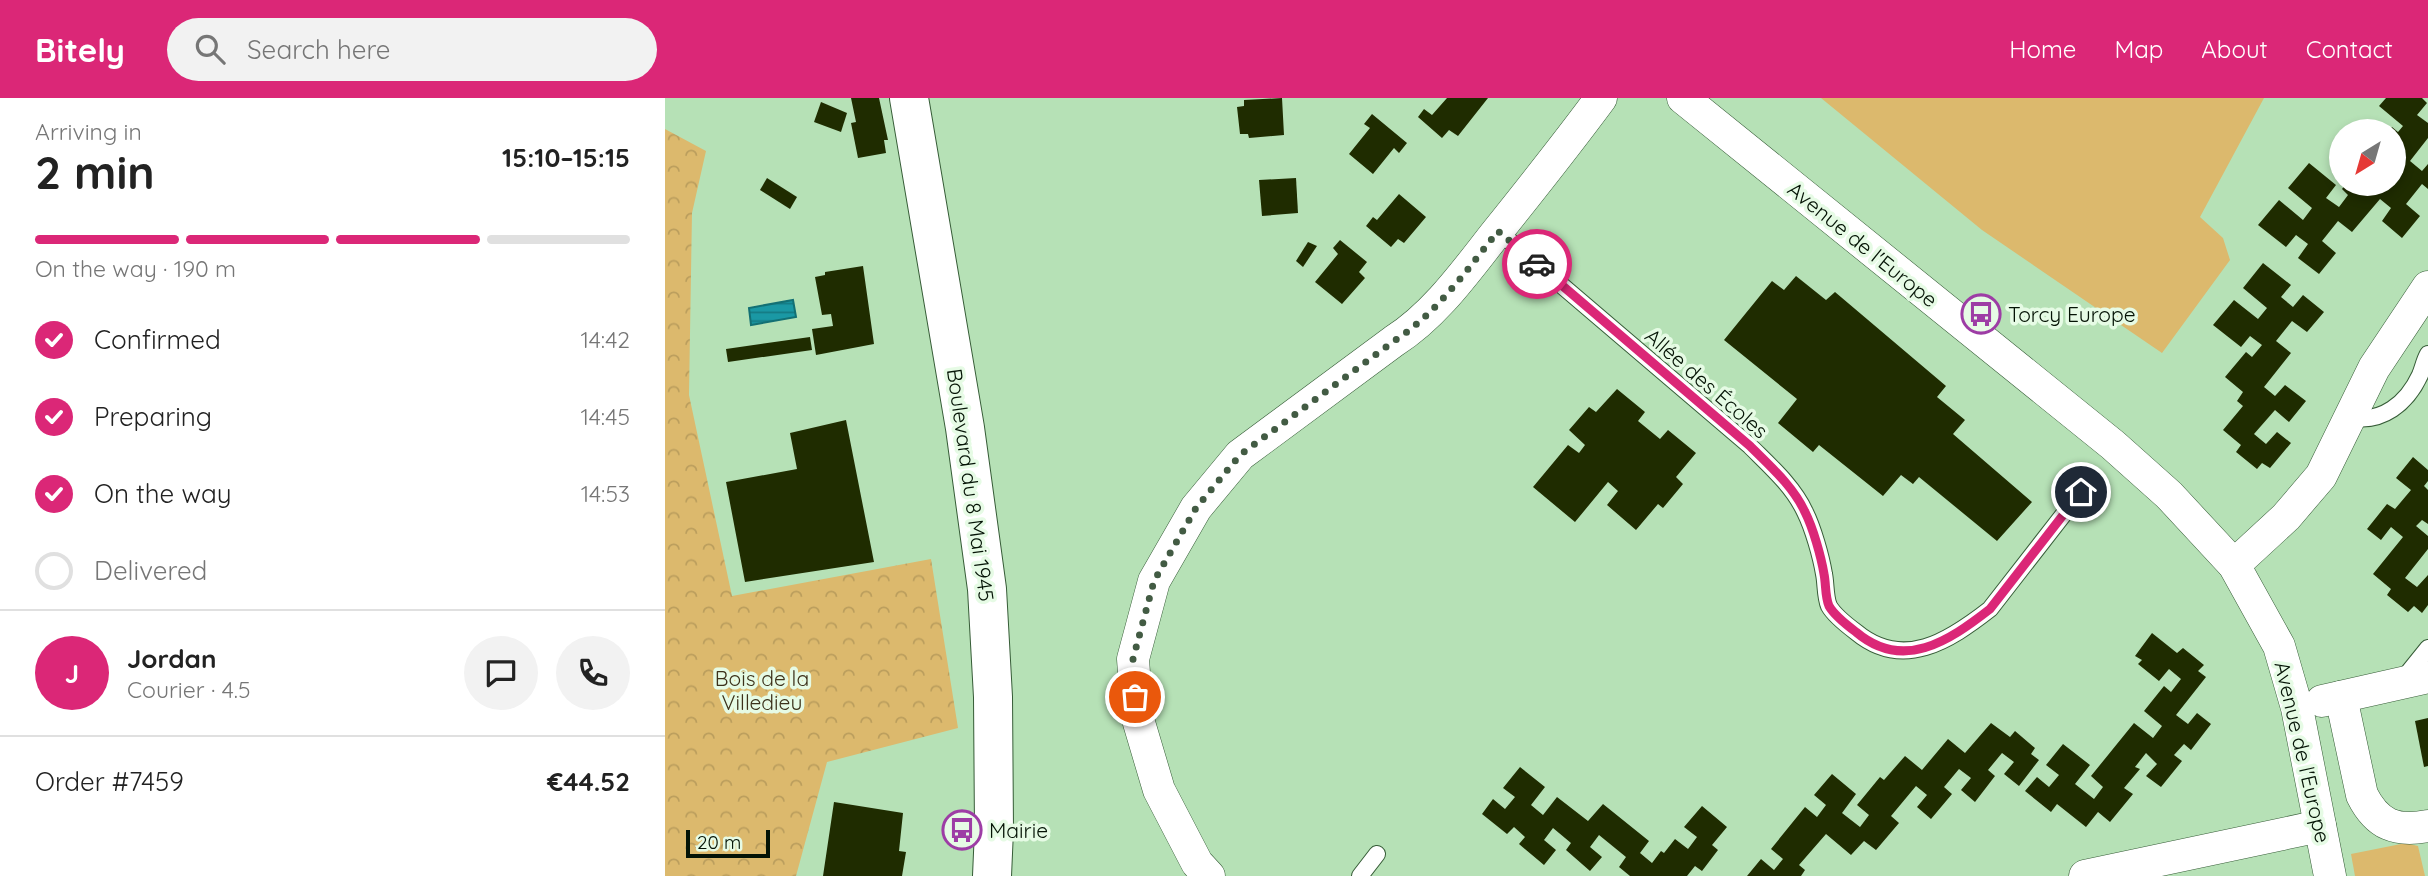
<!DOCTYPE html>
<html lang="en">
<head>
<meta charset="utf-8">
<style>
	body { margin:0; font-family:Quicksand,sans-serif; background:#f2f2f2; color:#222; height:100vh; display:flex; flex-direction:column; font-size:26px; white-space:nowrap }
	* { box-sizing:border-box; margin:0 }
	p { font-size:23px; color:#767676 }
	.icon { flex:none; width:38px; height:38px; fill:none; stroke:currentColor; stroke-width:2; stroke-linecap:round; stroke-linejoin:round }
	.map { position:relative; flex:1; overflow:hidden }
	.drawer { display:flex; flex-direction:column; background:#fff; width:665px }
	.drawer>* { flex:none }
	.needle { width:46px; rotate:217deg }
	.fabs { position:absolute; left:1664px; top:21px; display:grid; gap:14px }
	.fabs a { display:grid; place-items:center; width:77px; height:77px; border-radius:50%; background:#fff; box-shadow:0 4px 10px #0003; font-size:35px }
	.scale { position:absolute; left:21px; bottom:18px; width:84px; box-sizing:border-box; padding-left:7px; border:4px solid #041305; border-top:0; font-size:19px; line-height:24px; white-space:nowrap; color:#041305; -webkit-text-stroke:5px #e6fbe5; paint-order:stroke }
	.pin { position:absolute; display:grid; place-items:center; width:60px; height:60px; color:#fff; margin:-30px; border:4px solid #fff; border-radius:50%; box-shadow:0 2px 7px #0007 }
	.courier { position:absolute; display:grid; place-items:center; width:70px; height:70px; margin:-35px; border:5px solid #db2777; border-radius:50%; background:#fff; color:#222; box-shadow:0 2px 9px #0007 }
	.head em { font-style:normal; font-weight:700 }
	.head div { display:flex; flex-direction:column-reverse }
	.head { display:flex; align-items:center; justify-content:space-between; height:119px; padding:0 35px }
	h1 { font-size:46px; font-weight:700; line-height:52px }
	.bar { display:grid; grid-template-columns:repeat(4,1fr); gap:10px 7px; align-content:center; height:84px; padding:0 35px }
	.bar i { height:9px; border-radius:5px; background:#e0e0e0 }
	.bar .on { background:#db2777 }
	.bar p { grid-column:span 4 }
	.line { display:flex; align-items:center; gap:18px; padding:0 35px; border-top:2px solid #e0e0e0 }
	.line div { flex:1 }
	.round { display:grid; place-items:center; flex:none; width:74px; height:74px; border-radius:37px; background:#f2f2f2 }
	ol { padding:0 35px; list-style:none }
	li { display:flex; align-items:center; gap:21px; height:77px }
	li p { margin-inline-start:auto }
	li .icon { padding:7px; border-radius:50%; background:#db2777; color:#fff; stroke-width:4 }
	li:last-child { color:#767676 }
	li i { width:38px; height:38px; border:4px solid #e0e0e0; border-radius:50% }
	header { display:flex; align-items:center; gap:42px; box-sizing:border-box; height:98px; padding:0 35px; background:#db2777; color:#fff }
	header strong { font-size:33px }
	nav { display:flex; gap:38px; margin-inline-start:auto; font-size:24px }
	.search { width:490px; height:63px; background:#f2f2f2; display:flex; align-items:center; gap:18px; box-sizing:border-box; padding:0 24px; border-radius:38px; color:#767676; font-size:26px }
	main { display:flex; flex:1; min-height:0 }
	.map>svg:first-child { display:block }
</style>
</head>
<body>
<header>
<strong>Bitely</strong>
<div class="search"><svg class="icon" aria-label="search" viewBox="0 0 24 24"><circle cx="10" cy="10" r="6"/><path d="M15 15l6 6"/></svg>Search here</div>
<nav><a>Home</a><a>Map</a><a>About</a><a>Contact</a></nav>
</header>
<main>
<section class="drawer">
<div class="head"><div><h1>2 min</h1><p>Arriving in</p></div><em>15:10–15:15</em></div>
<div class="bar"><i class="on"></i><i class="on"></i><i class="on"></i><i></i><p>On the way · 190 m</p></div>
<ol>
<li><svg class="icon" aria-label="check" viewBox="0 0 24 24"><path d="M5 12l5 5 9-10"/></svg>Confirmed<p>14:42</p></li>
<li><svg class="icon" aria-label="check" viewBox="0 0 24 24"><path d="M5 12l5 5 9-10"/></svg>Preparing<p>14:45</p></li>
<li><svg class="icon" aria-label="check" viewBox="0 0 24 24"><path d="M5 12l5 5 9-10"/></svg>On the way<p>14:53</p></li>
<li><i></i>Delivered</li>
</ol>
<div class="line" style="height:126px"><b class="round" style="background:#db2777;color:#fff">J</b><div><b>Jordan</b><p>Courier · 4.5</p></div><a class="round"><svg class="icon" aria-label="chat" viewBox="0 0 24 24"><path d="M4 5h16v11H9l-5 4z"/></svg></a><a class="round"><svg class="icon" aria-label="phone" viewBox="0 0 24 24"><path d="M5 4h4l2 5-3 2q2 4 5 5l2-3 5 2v4C11 20 4 13 5 4z"/></svg></a></div>
<div class="line" style="height:91px"><div>Order #7459</div><b>€44.52</b></div>
</section>
<div class="map">
<svg width="1763" height="778" viewBox="0 0 1763 778">
	<defs>
		<pattern id="forest-crowns" width="20" height="18" patternUnits="userSpaceOnUse" patternTransform="scale(1.75)"><rect width="20" height="18" fill="#dcb96d"/><path d="M2 6a3 3 0 1 1 6 0M12 15a3 3 0 1 1 6 0" fill="none" stroke="#bb9e5d"/></pattern>
		<pattern id="water-rules" width="6" height="5" patternUnits="userSpaceOnUse" patternTransform="scale(1.75)"><rect width="6" height="5" fill="#1a98a4"/><path d="M0 2.5h6" fill="none" stroke="#157b84"/></pattern>
	</defs>
	<rect width="100%" height="100%" fill="#b6e1b6"/>
	<!-- green -->
	<g fill="#dcb96d">
		<polygon points="1156,0 1599,0 1535,119 1558,140 1565,162 1497,255 1317,132"/>
		<polygon points="1741,745 1753,748 1760,778 1690,778 1686,756"/>
	</g>
	<!-- forest -->
	<polygon fill="url(#forest-crowns)" points="0,31 41,53 27,115 24,297 67,498 266,461 293,630 162,664 131,778 0,778"/>
	<!-- water -->
	<polygon fill="url(#water-rules)" stroke="#137074" stroke-width="2" points="128,202 131,219 86,227 84,210"/>
	<!-- building -->
	<g fill="#1f2c00">
		<polygon points="186,0 214,0 223,42 219,42 221,55 193,60 186,25 191,24"/>
		<polygon points="617,0 619,37 584,40 583,36 575,36 572,9 579,8 579,2"/>
		<polygon points="782,0 823,0 793,38 784,32 777,40 753,19 759,11 767,17"/>
		<polygon points="1721,0 1757,0 1762,5 1752,17 1763,25 1763,40 1745,63 1757,73 1763,66 1763,91 1757,86 1741,106 1755,118 1737,140 1717,123 1726,110 1715,101 1687,134 1673,123 1657,143 1671,155 1654,176 1633,160 1643,146 1631,137 1621,149 1593,127 1614,102 1638,122 1647,110 1623,90 1644,65 1671,87 1661,100 1674,109 1683,97 1677,91 1681,86 1729,86 1729,77 1732,73 1729,71 1729,33 1723,33 1727,29 1733,34 1738,28 1714,8"/>
		<polygon points="156,4 182,15 176,34 149,24"/>
		<polygon points="707,16 742,45 734,55 729,50 708,76 684,56 705,30 699,26"/>
		<polygon points="102,80 132,99 125,111 95,92"/>
		<polygon points="631,80 633,115 597,118 594,82"/>
		<polygon points="734,96 761,119 739,145 733,141 726,149 701,128 708,119 712,122"/>
		<polygon points="675,142 702,164 694,174 700,180 677,206 650,184 673,156 668,150"/>
		<polygon points="643,144 652,148 638,169 631,163"/>
		<polygon points="1598,165 1626,187 1616,199 1628,209 1638,197 1659,214 1642,234 1627,223 1611,243 1626,255 1599,289 1610,298 1620,287 1641,303 1624,324 1610,312 1589,336 1601,346 1612,334 1626,345 1605,370 1597,365 1592,371 1571,354 1576,347 1558,332 1578,308 1572,303 1578,294 1560,279 1581,254 1587,259 1597,247 1585,238 1576,249 1548,227 1569,202 1593,221 1602,210 1578,190"/>
		<polygon points="198,168 209,246 151,257 147,231 168,228 166,216 157,217 150,179 160,177 160,174"/>
		<polygon points="1131,178 1161,202 1170,194 1281,288 1272,299 1300,322 1288,336 1367,404 1332,443 1254,379 1248,386 1236,377 1218,398 1154,347 1148,354 1113,325 1132,301 1059,242 1107,183 1119,192"/>
		<polygon points="145,239 147,252 63,264 61,251"/>
		<polygon points="952,291 980,314 973,323 995,341 1003,332 1031,355 1011,379 1018,386 998,410 993,406 971,432 942,407 953,393 943,384 910,424 868,389 903,347 914,355 920,347 904,332 924,309 931,314"/>
		<polygon points="181,322 209,464 80,484 61,384 132,371 125,335"/>
		<polygon points="1748,359 1763,372 1763,383 1759,388 1763,392 1763,426 1757,422 1751,428 1763,438 1763,451 1740,480 1752,489 1763,477 1763,507 1757,515 1749,508 1743,514 1722,497 1726,491 1708,476 1738,439 1726,429 1716,442 1702,431 1722,406 1730,411 1746,392 1731,380"/>
		<polygon points="1487,535 1512,555 1518,550 1539,567 1533,573 1541,579 1511,617 1523,626 1532,615 1546,626 1526,652 1519,646 1509,657 1517,663 1496,689 1481,678 1492,666 1481,655 1470,669 1475,671 1459,690 1468,696 1445,724 1433,714 1421,729 1392,706 1386,714 1360,693 1372,679 1384,689 1394,677 1381,667 1398,646 1425,667 1410,686 1429,701 1438,689 1426,678 1469,625 1488,640 1497,628 1479,613 1499,588 1506,594 1516,581 1504,571 1494,583 1473,566 1477,562 1470,558"/>
		<polygon points="1763,620 1763,668 1759,669 1750,623"/>
		<polygon points="1326,625 1345,639 1350,633 1370,650 1366,656 1374,662 1354,688 1339,676 1349,664 1337,655 1323,672 1330,678 1310,704 1296,692 1306,680 1294,671 1279,689 1287,696 1266,721 1252,709 1262,697 1251,688 1226,718 1234,725 1211,752 1199,743 1186,757 1161,736 1134,767 1140,772 1136,778 1082,778 1096,761 1109,772 1118,761 1106,751 1140,709 1152,719 1161,707 1149,697 1167,676 1191,696 1177,715 1195,729 1204,717 1192,707 1215,679 1219,682 1240,658 1257,672 1283,641 1300,655"/>
		<polygon points="855,669 880,689 866,707 878,717 892,699 923,723 938,706 984,743 975,755 987,765 996,753 999,755 1010,741 1023,751 1032,739 1019,729 1037,708 1062,729 1047,747 1053,752 1037,773 1030,768 1022,778 965,778 954,769 961,759 934,737 925,749 937,759 925,773 901,752 906,745 888,730 879,742 891,752 879,767 854,746 860,739 849,729 842,736 817,716 828,701 840,711 850,699 838,690"/>
		<polygon points="169,704 238,715 234,753 241,754 237,778 158,778"/>
	</g>
	<g fill="none" stroke-linecap="round" stroke-linejoin="round">
		<!-- service casing -->
		<g stroke="#365c37" stroke-width="18">
			<g id="service">
				<path d="M 833,133 L 1085,348 C 1105,368 1128,388 1140,414 C 1148,430 1156,458 1159,476 C 1161,485 1160,499 1164,508 C 1169,517 1183,528 1191,534 C 1238,573 1284,543 1325,511 L 1416,394"/>
				<path d="M 1685,319 C 1717,326 1742,305 1755,277 C 1758,270 1759,263 1763,256"/>
				<polyline points="1738,581 1763,550"/>
				<polyline points="695,778 712,756"/>
			</g>
		</g>
		<!-- minor casing -->
		<g stroke="#365c37" stroke-width="33">
			<g id="minor">
				<polyline points="1018,0 1448,347 1504,397 1569,467 1614,548 1632,610 1665,778"/>
				<polyline points="1569,467 1621,419 1656,378 1709,270 1763,189"/>
				<path d="M 1676,599 L 1697,697 C 1712,727 1731,734 1763,728"/>
				<polyline points="1657,603 1763,579"/>
				<path d="M 544,778 L 532,765 L 494,692 L 472,618 L 468,561 L 489,483 L 531,410 L 575,357 L 729,243 C 770,217 801,173 831,135 C 867,90 902,46 936,0"/>
				<polyline points="1420,778 1655,728"/>
			</g>
		</g>
		<!-- tertiary casing -->
		<g stroke="#365c37" stroke-width="40">
			<polyline id="tertiary" points="244,0 300,330 322,491 328,599 329,732 327,778"/>
		</g>
		<!-- service -->
		<use href="#service" stroke="#fff" stroke-width="16"/>
		<!-- minor -->
		<use href="#minor" stroke="#fff" stroke-width="32"/>
		<!-- tertiary -->
		<use href="#tertiary" stroke="#fff" stroke-width="38"/>
	</g>
	<g fill="none" stroke-linecap="round" stroke-linejoin="round">
		<!-- done -->
		<path stroke="#425b43" stroke-width="7" stroke-dasharray="0 12.6" d="M 470,599 L 468,561 L 489,483 L 531,410 L 575,357 L 729,243 C 771,216 802,172 833,133 L 872,166"/>
		<!-- route -->
		<path stroke="#db2777" stroke-width="9" d="M 872,166 L 1085,348 C 1105,368 1128,388 1140,414 C 1148,430 1156,458 1159,476 C 1161,485 1160,499 1164,508 C 1169,517 1183,528 1191,534 C 1238,574 1284,543 1325,511 L 1416,394"/>
	</g>
	<!-- icons -->
	<defs>
		<g id="bus-ring" transform="scale(2.0125)"><circle r="9.5" fill="#e6fbe5" stroke="#9d3da5" stroke-width="1.5"/><path d="M-5-6H5V4H4V6H2V4H-2V6H-4V4H-5ZM-3.5-4V0h7V-4ZM-3.5 1.2v1.5H-2V1.2ZM2 1.2v1.5H3.5V1.2Z" fill="#9d3da5"/></g>
	</defs>
	<g fill-rule="evenodd">
		<use href="#bus-ring" x="1316" y="216"/>
		<use href="#bus-ring" x="297" y="732"/>
	</g>
	<g text-anchor="middle" dominant-baseline="central" stroke-width="7" stroke-linejoin="round" paint-order="stroke">
		<!-- street labels -->
		<g font-size="21" fill="#041305" stroke="#e6fbe5">
			<text transform="translate(1198 146) rotate(39)">Avenue de l'Europe</text>
			<text transform="translate(1042 285) rotate(41)">Allée des Écoles</text>
			<text transform="translate(306 387) rotate(82)">Boulevard du 8 Mai 1945</text>
			<text transform="translate(1638 654) rotate(77)">Avenue de l'Europe</text>
		</g>
		<!-- poi labels -->
		<g font-size="21" fill="#041305" stroke="#e6fbe5" text-anchor="start">
			<text x="1343" y="216">Torcy Europe</text>
			<text x="324" y="732">Mairie</text>
		</g>
		<!-- park labels -->
		<g font-size="21" fill="#3c311a" stroke="#e6fbe5">
			<text x="97" y="580">Bois de la<tspan x="97" dy="24">Villedieu</tspan></text>
		</g>
	</g>
</svg>
<div class="fabs">
<a><svg class="needle" viewBox="-14 -14 28 28"><path d="M0-13l5 13h-10z" fill="#e53935"/><path d="M0 13l5-13h-10z" fill="#767676"/></svg></a>
</div>
<div class="scale">20 m</div>
<div class="pin" style="left:470px;top:599px;background:#ea580c"><svg class="icon" aria-label="bag" viewBox="0 0 24 24"><path d="M5 8h14l-1 12H6zM9 8a3 3 0 0 1 6 0"/></svg></div>
<div class="pin" style="left:1416px;top:394px;background:#1f2937"><svg class="icon" aria-label="home" viewBox="0 0 24 24"><path d="M3 11l9-7 9 7M6 9v11h12V9"/></svg></div>
<div class="courier" style="left:872px;top:166px"><svg class="icon" aria-label="car" viewBox="0 0 24 24"><path d="M5 17H2v-5l4-1 3-4h7l3 4 3 1v5h-3M9 17h6M6 11h13"/><circle cx="7" cy="17" r="2"/><circle cx="17" cy="17" r="2"/></svg></div>
</div>
</main>
</body>
</html>
